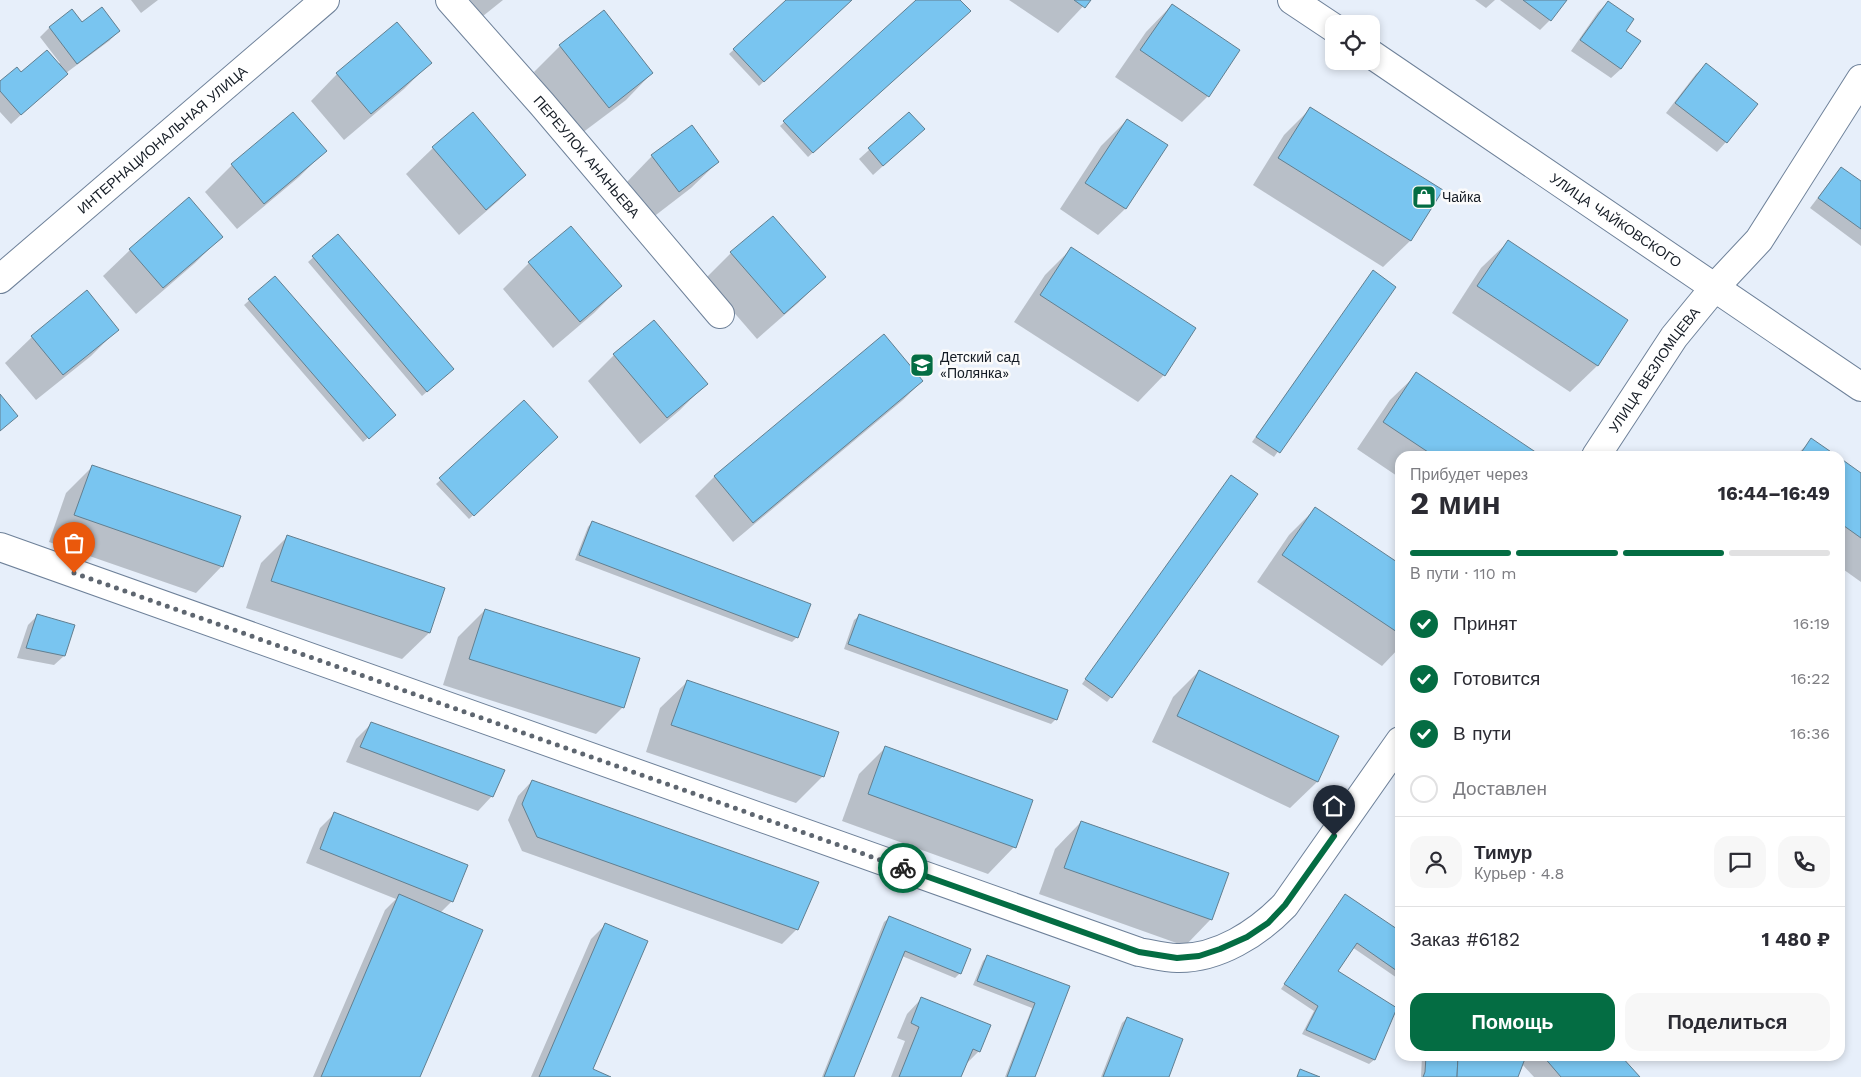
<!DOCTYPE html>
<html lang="ru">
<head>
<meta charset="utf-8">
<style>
	body { margin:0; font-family:"Work Sans",sans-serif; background:#f7f7f7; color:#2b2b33; height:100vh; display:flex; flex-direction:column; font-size:19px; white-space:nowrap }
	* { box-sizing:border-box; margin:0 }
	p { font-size:16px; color:#7c7c81 }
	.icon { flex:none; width:28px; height:28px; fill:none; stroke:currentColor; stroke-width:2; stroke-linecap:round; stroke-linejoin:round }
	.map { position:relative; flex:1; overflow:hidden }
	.panel { position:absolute; left:1395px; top:451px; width:450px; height:610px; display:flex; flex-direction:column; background:#fff; border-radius:15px; box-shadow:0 2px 8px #0003 }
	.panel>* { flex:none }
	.controls { position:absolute; left:1325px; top:15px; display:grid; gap:10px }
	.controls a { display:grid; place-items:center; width:55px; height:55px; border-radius:10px; background:#fff; box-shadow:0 2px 8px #0003; font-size:25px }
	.pin { position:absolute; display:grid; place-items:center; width:42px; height:42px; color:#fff; margin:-51px -21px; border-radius:50% 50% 50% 0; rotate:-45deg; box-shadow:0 0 5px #0007 }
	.pin .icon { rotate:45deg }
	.courier { position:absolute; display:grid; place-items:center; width:50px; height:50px; margin:-25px; border:4px solid #046d43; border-radius:50%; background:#fff; color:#222; box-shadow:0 1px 6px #0007 }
	.overview em { font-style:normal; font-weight:700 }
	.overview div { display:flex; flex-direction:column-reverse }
	.overview { display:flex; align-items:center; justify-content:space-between; height:85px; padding:0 15px }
	h1 { font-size:32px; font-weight:700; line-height:38px }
	.bar { display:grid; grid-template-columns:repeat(4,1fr); gap:8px 5px; align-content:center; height:60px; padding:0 15px }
	.bar i { height:6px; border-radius:4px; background:#e1e1e2 }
	.bar .active { background:#046d43 }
	.bar p { grid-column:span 4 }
	.line { display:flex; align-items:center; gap:12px; padding:0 15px; border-top:1px solid #e1e1e2 }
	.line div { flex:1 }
	.round { display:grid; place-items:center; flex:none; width:52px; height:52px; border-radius:15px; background:#f7f7f7 }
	ol { padding:0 15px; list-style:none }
	li { display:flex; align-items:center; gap:15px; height:55px }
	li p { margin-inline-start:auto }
	li .icon { padding:5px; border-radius:50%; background:#046d43; color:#fff; stroke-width:4 }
	li:last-child { color:#7c7c81 }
	li i { width:28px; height:28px; border:2px solid #e1e1e2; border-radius:50% }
	.cta { display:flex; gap:10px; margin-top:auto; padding:10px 15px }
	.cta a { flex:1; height:58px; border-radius:15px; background:#046d43; color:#fff; font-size:20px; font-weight:700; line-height:58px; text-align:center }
	.cta a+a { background:#f7f7f7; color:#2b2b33 }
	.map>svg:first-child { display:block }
</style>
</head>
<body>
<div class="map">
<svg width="1861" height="1077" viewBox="0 0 1861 1077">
	<rect width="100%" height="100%" fill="#e7effa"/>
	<!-- shadow -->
	<g fill="#0003">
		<polygon points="131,0 158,0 141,13"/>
		<polygon points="470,0 503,0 483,16"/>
		<polygon points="787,0 851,0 759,86 729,54"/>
		<polygon points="918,0 959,0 964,16 808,157 780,126"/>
		<polygon points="1009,0 1089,0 1058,33"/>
		<polygon points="1475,0 1495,0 1486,8"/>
		<polygon points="1500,0 1565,0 1550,20 1540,30"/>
		<polygon points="1608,2 1625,31 1639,41 1621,69 1611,78 1571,51 1598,12"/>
		<polygon points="1172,5 1208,96 1182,122 1115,77 1146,32"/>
		<polygon points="50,27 119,31 109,41 66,73 11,124 0,112 0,83 21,74 60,63 40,37"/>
		<polygon points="560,46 652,73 626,100 582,133 534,72"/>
		<polygon points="430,63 404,89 344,140 311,101 337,74"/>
		<polygon points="1706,65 1726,142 1717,152 1666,113 1696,74"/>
		<polygon points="1311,108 1441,191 1410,241 1383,267 1253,185 1284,135"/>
		<polygon points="293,113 325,151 299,177 237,229 205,192 232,165"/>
		<polygon points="472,114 525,175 498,201 459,235 406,174 433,148"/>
		<polygon points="909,114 913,139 873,175 859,159"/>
		<polygon points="1127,120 1166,146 1125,209 1098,235 1060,209 1101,146"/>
		<polygon points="692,126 718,162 691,188 652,218 626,183 652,156"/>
		<polygon points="1841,169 1861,183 1861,246 1810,208 1832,179"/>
		<polygon points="338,236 447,374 422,396 308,262"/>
		<polygon points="221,237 195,263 136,314 103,276 130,250"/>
		<polygon points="1508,242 1627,321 1597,366 1570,392 1452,313 1481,268"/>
		<polygon points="1071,249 1164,375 1138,402 1014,322 1045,275"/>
		<polygon points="731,253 824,277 798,303 757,339 705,279"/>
		<polygon points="529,263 621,286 594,313 553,348 503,289"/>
		<polygon points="1373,272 1394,287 1274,457 1252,442"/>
		<polygon points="275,277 390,419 363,442 244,305"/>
		<polygon points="117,330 91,356 36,400 5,363 32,337"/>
		<polygon points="884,335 922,381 903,400 733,542 695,496 714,477"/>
		<polygon points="614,355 706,384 680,410 640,444 588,381"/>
		<polygon points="1417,374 1535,454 1534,456 1400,456 1400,478 1357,449 1390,400"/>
		<polygon points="524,402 557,437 469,519 436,484"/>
		<polygon points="1812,440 1835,456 1795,456"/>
		<polygon points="1840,460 1861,475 1861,582 1840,567"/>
		<polygon points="93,466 222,566 196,593 49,542 66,493"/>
		<polygon points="1231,476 1111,697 1107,702 1082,684"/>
		<polygon points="1315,509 1400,566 1400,647 1382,666 1257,582 1289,535"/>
		<polygon points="592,522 797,637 792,642 575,560 588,527"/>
		<polygon points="287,537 429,633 402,659 246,608 261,563"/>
		<polygon points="485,610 623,707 596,734 443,685 458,637"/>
		<polygon points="38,615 64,656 54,665 17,658 28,625"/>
		<polygon points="859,616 1056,719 1051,724 844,649 854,620"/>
		<polygon points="1199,671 1338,737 1317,782 1290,808 1152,742 1173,697"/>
		<polygon points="687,682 823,776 796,803 646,752 660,708"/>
		<polygon points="371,724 492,796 478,811 346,762 356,739"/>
		<polygon points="886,747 1014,847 988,874 842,821 859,774"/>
		<polygon points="532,781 797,929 782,944 522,851 508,820 518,796"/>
		<polygon points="335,813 452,901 440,913 418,1077 313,1077 385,910 396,899 306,863 320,828"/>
		<polygon points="1081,822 1211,919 1185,946 1039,894 1055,849"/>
		<polygon points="1345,895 1400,932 1400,980 1352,947 1336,972 1395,1009 1374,1060 1369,1064 1302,1034 1314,1011 1281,989"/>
		<polygon points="889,918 960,973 955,978 902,956 852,1077 822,1077 884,922"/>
		<polygon points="606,924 591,1070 608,1077 531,1077 591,939"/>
		<polygon points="987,957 1068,987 1034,1077 1005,1077 1032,1008 973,985 983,961"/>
		<polygon points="921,999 979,1051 964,1066 960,1077 891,1077 905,1041 897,1038 907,1014"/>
		<polygon points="1127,1018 1167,1077 1101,1077 1122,1023"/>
		<polygon points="1422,1056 1620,1056 1638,1077 1534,1077 1522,1064 1517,1077 1421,1077"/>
	</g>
	<!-- building -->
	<g fill="#79c5f0" stroke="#627f90">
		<polygon points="786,0 852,0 764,82 733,49"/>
		<polygon points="916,0 960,0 971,11 813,153 783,121"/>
		<polygon points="1074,0 1091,0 1085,8"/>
		<polygon points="1523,0 1567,0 1551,21"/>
		<polygon points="1608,1 1634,19 1626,31 1641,41 1621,69 1580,40"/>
		<polygon points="1172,4 1240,50 1209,97 1140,50"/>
		<polygon points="102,7 120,31 77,64 49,27 72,9 82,22"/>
		<polygon points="604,10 653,73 609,108 559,45"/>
		<polygon points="397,22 432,63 371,114 336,73"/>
		<polygon points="47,50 68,74 21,115 0,91 0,81 17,67 21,72"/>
		<polygon points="1706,63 1758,104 1727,143 1675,103"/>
		<polygon points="1310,107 1443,190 1411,241 1278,158"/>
		<polygon points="293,112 327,151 264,204 231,164"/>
		<polygon points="473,112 526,175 486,210 432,147"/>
		<polygon points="909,112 925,129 883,166 868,148"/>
		<polygon points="1127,119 1168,145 1126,209 1085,183"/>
		<polygon points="692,125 719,162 679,192 651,155"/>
		<polygon points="1841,167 1861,181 1861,229 1818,198"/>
		<polygon points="189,197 223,237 163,288 129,249"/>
		<polygon points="773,216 826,277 784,314 730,252"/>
		<polygon points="571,226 622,286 580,322 528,262"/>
		<polygon points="338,234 454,369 427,392 312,256"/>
		<polygon points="1508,240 1628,320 1598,366 1477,286"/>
		<polygon points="1071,247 1196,328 1165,376 1040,295"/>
		<polygon points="1373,270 1396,287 1280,453 1256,437"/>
		<polygon points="275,276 396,415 369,439 248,299"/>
		<polygon points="87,290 119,330 63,375 31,336"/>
		<polygon points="654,320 708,384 667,418 613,354"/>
		<polygon points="884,334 923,381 753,523 714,476"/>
		<polygon points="1416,372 1537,453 1535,456 1434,456 1383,422"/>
		<polygon points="0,394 18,416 0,431"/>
		<polygon points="524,400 558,437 474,516 439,478"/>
		<polygon points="1811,438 1837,456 1799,456"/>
		<polygon points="1840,458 1861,473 1861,538 1840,523"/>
		<polygon points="92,465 241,516 223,567 74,515"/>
		<polygon points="1231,475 1258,494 1112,698 1085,679"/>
		<polygon points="1315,507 1400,564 1400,634 1282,555"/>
		<polygon points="592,521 811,604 798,638 579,555"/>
		<polygon points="287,535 445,588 430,633 271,581"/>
		<polygon points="485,609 640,658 624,708 469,659"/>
		<polygon points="37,614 75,625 65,656 26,648"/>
		<polygon points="859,614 1068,690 1057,720 848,644"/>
		<polygon points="1199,670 1339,736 1318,782 1177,716"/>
		<polygon points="687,680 839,732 824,777 671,725"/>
		<polygon points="371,722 505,770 493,797 360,747"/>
		<polygon points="885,746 1033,800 1016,848 868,794"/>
		<polygon points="532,780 819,882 798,930 537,837 522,804"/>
		<polygon points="334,812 468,865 453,902 320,849"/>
		<polygon points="1081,821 1229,873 1212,920 1064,868"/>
		<polygon points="399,894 483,930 420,1077 321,1077"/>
		<polygon points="1345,894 1400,931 1400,973 1357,943 1338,971 1397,1008 1375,1060 1306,1030 1318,1006 1284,984"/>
		<polygon points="889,916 971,949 961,974 905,951 854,1077 824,1077"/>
		<polygon points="605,923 648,941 593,1069 611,1077 539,1077"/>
		<polygon points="987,955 1070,986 1035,1077 1007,1077 1035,1003 977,981"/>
		<polygon points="921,997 991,1025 980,1052 973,1049 961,1077 899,1077 919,1027 911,1023"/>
		<polygon points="1127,1017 1183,1039 1169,1077 1103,1077"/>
		<polygon points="1426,1056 1458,1056 1457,1077 1423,1077 1425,1072"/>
		<polygon points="1458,1056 1526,1056 1518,1077 1457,1077"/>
		<polygon points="1543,1056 1621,1056 1640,1077 1561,1077"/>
		<polygon points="1300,1069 1320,1077 1297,1077"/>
	</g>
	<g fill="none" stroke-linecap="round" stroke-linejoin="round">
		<!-- street casing -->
		<g stroke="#6e8199" stroke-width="30">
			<g id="street">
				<path id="s1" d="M 450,0 L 542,104 L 720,314"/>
				<polyline points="1292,0 1334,28"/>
				<path id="s2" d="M 1371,54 L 1861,387"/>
				<path id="s3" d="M 1596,456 L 1674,337 L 1715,287 L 1759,240 L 1861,79"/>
				<path d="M 0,547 L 1139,952 C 1151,954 1165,958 1177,958 C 1218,959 1258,933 1285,905 L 1400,741"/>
			</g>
		</g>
		<!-- secondary casing -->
		<g stroke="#6e8199" stroke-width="30">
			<g id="secondary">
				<path id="s4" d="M 0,279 L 325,0"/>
			</g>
		</g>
		<!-- street -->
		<use href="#street" stroke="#fff" stroke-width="28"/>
		<!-- secondary -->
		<use href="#secondary" stroke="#fff" stroke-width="28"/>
	</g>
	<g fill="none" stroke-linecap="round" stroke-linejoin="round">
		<!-- done -->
		<polyline stroke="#5e6670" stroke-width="5" stroke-dasharray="0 9" points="74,573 903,868"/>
		<!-- route -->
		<polyline stroke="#046d43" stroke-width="6" points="903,868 1139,952 1177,958 1199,956 1220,949 1247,937 1268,923 1285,905 1334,836"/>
	</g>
	<!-- icons -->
	<defs>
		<g id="shop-square" transform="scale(1.25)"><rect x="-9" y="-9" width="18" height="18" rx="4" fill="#046d43" stroke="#fbfbfb"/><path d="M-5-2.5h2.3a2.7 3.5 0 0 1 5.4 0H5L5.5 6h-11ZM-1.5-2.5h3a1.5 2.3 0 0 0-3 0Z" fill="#fff"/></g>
		<g id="school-square" transform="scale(1.25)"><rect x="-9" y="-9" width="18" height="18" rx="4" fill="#046d43" stroke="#fbfbfb"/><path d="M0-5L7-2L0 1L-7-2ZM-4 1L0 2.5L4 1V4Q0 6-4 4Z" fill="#fff"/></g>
	</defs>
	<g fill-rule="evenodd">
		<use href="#shop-square" x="1424" y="197"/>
		<use href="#school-square" x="922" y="365"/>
	</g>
	<g text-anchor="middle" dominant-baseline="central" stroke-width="5" stroke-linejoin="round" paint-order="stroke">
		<!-- street labels -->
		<g font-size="14" fill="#151c25" stroke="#fbfbfb">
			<text stroke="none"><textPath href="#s4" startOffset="214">ИНТЕРНАЦИОНАЛЬНАЯ УЛИЦА</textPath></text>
			<text stroke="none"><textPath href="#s1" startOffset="208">ПЕРЕУЛОК АНАНЬЕВА</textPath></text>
			<text stroke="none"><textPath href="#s2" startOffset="296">УЛИЦА ЧАЙКОВСКОГО</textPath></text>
			<text stroke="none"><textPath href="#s3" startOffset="104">УЛИЦА ВЕЗЛОМЦЕВА</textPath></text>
		</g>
		<!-- poi labels -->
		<g font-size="14" fill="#151c25" stroke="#fbfbfb" text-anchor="start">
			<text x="1442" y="197">Чайка</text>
			<text x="940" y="357">Детский сад<tspan x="940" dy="16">«Полянка»</tspan></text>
		</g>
	</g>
</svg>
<div class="controls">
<a><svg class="icon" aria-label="locate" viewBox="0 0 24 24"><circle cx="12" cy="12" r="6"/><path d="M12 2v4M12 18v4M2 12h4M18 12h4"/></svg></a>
</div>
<div class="pin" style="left:74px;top:573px;background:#ea580c"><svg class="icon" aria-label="bag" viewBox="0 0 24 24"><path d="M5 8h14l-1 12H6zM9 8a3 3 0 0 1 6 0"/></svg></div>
<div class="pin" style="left:1334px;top:836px;background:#1f2937"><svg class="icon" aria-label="home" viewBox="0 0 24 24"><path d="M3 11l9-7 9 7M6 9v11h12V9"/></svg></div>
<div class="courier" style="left:903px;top:868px"><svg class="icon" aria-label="bike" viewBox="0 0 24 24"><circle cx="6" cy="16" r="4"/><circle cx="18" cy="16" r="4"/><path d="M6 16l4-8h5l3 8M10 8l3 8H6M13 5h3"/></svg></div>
<section class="panel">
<div class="overview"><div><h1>2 мин</h1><p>Прибудет через</p></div><em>16:44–16:49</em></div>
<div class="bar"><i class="active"></i><i class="active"></i><i class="active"></i><i></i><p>В пути · 110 m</p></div>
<ol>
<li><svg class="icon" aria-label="check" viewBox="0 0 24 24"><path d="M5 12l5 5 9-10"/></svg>Принят<p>16:19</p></li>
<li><svg class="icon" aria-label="check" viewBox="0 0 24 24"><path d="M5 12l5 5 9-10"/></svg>Готовится<p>16:22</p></li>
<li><svg class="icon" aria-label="check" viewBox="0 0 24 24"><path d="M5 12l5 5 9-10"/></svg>В пути<p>16:36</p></li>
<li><i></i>Доставлен</li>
</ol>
<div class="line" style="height:90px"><a class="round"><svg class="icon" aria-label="person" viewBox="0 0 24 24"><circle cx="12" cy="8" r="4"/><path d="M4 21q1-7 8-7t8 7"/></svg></a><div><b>Тимур</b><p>Курьер · 4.8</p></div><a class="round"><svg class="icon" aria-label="chat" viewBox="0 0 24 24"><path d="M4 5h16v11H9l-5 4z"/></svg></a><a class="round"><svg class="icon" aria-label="phone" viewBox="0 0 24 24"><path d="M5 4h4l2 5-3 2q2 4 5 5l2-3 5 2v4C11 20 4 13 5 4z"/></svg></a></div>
<div class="line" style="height:65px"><div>Заказ #6182</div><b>1 480 ₽</b></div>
<div class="cta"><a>Помощь</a><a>Поделиться</a></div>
</section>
</div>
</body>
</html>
